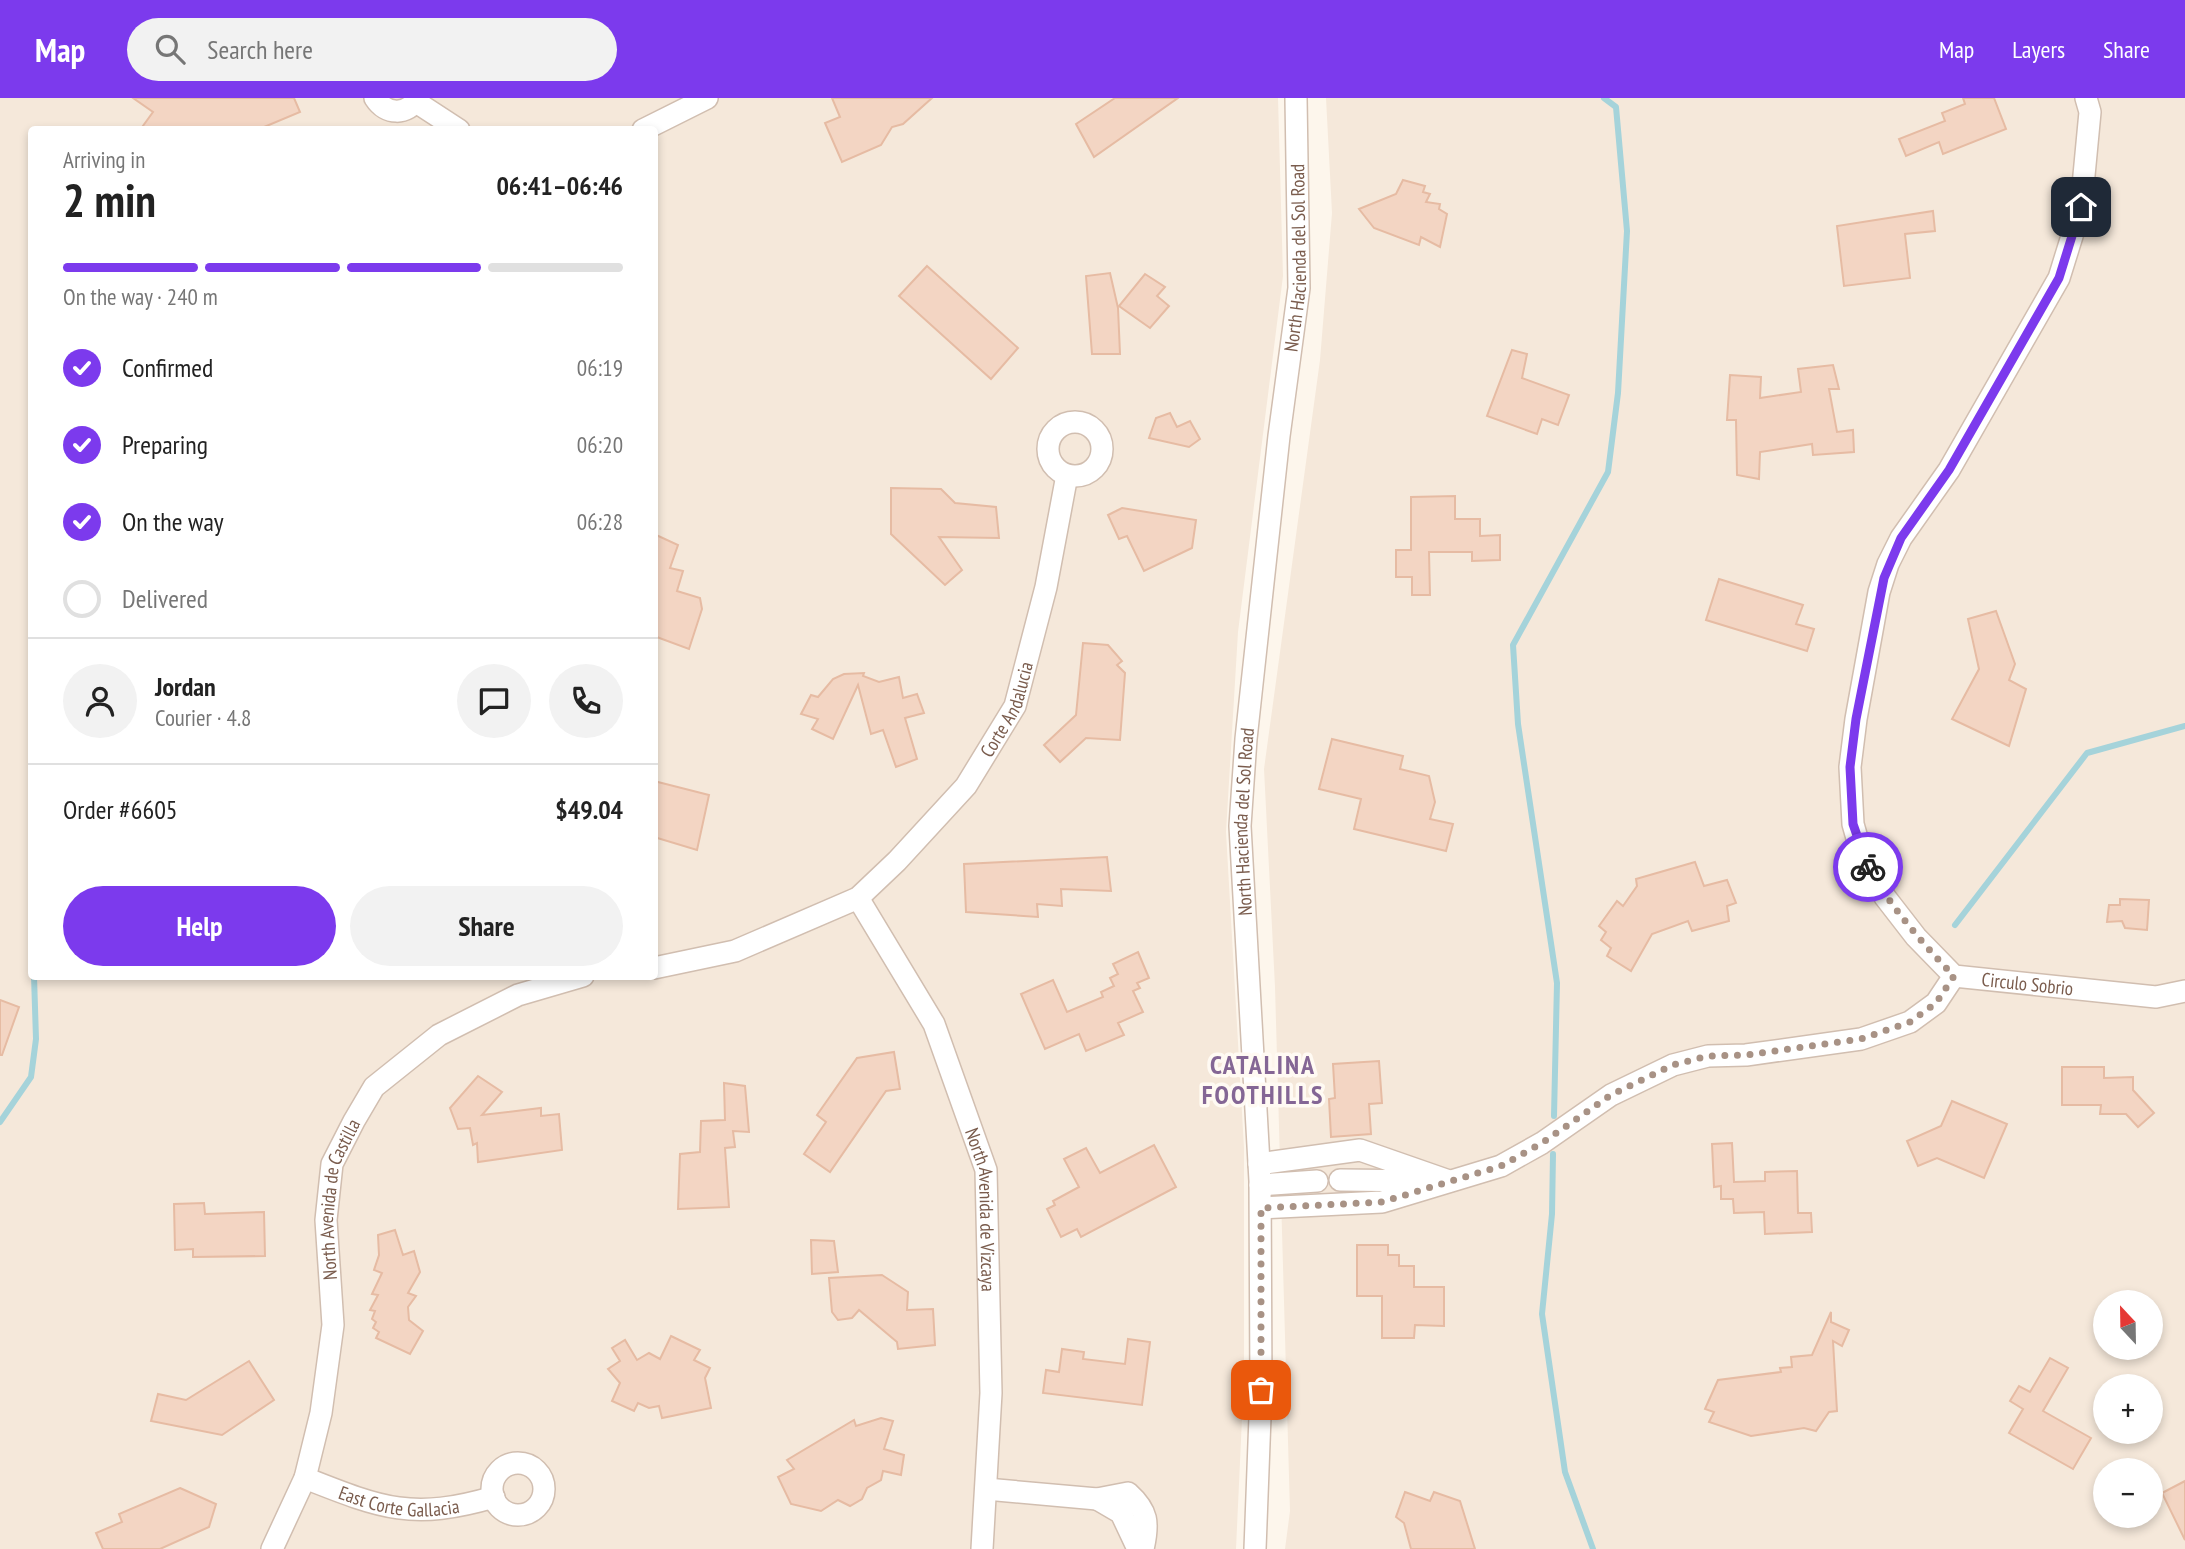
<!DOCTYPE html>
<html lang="en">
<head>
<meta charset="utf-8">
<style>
	body { margin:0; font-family:"PT Sans Narrow",sans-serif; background:#f2f2f2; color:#222; height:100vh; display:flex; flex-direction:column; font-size:26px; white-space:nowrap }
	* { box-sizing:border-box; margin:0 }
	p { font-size:23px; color:#767676 }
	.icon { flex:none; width:38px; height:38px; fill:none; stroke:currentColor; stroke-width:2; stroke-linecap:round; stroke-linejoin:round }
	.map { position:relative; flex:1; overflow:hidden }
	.details { position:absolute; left:28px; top:28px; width:630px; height:854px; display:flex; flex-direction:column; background:#fff; border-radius:7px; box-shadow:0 4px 10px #0003 }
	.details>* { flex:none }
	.needle { width:46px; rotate:338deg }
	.controls { position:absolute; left:2093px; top:1192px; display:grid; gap:14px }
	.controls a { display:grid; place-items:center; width:70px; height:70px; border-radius:50%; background:#fff; box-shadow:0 4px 10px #0003; font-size:35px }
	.pin { position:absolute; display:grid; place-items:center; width:60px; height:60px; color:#fff; margin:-30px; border-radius:14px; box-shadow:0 4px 10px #0006 }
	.courier { position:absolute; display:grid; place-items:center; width:70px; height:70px; margin:-35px; border:5px solid #7c3aed; border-radius:50%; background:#fff; color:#222; box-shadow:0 2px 9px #0007 }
	.overview em { font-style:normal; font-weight:700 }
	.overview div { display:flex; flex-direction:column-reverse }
	.overview { display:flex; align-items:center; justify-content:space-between; height:119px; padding:0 35px }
	h1 { font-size:46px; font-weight:700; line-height:52px }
	.bar { display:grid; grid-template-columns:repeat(4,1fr); gap:10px 7px; align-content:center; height:84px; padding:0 35px }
	.bar i { height:9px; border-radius:5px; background:#e0e0e0 }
	.bar .on { background:#7c3aed }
	.bar p { grid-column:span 4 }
	.line { display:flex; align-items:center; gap:18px; padding:0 35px; border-top:2px solid #e0e0e0 }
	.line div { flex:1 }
	.round { display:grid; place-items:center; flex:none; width:74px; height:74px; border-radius:37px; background:#f2f2f2 }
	ol { padding:0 35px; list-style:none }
	li { display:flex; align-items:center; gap:21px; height:77px }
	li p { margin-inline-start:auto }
	li .icon { padding:7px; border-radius:50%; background:#7c3aed; color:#fff; stroke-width:4 }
	li:last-child { color:#767676 }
	li i { width:38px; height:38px; border:4px solid #e0e0e0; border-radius:50% }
	.action { display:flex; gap:14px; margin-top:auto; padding:14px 35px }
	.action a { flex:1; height:80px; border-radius:42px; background:#7c3aed; color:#fff; font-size:28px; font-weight:700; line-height:80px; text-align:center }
	.action a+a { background:#f2f2f2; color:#222 }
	header { display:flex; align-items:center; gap:42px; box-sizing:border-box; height:98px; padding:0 35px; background:#7c3aed; color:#fff }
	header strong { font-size:33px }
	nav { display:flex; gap:38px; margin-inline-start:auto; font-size:24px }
	.search { width:490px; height:63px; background:#f2f2f2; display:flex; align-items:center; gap:18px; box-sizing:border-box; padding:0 24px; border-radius:38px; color:#767676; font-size:26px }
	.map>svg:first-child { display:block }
</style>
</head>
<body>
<header>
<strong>Map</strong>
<div class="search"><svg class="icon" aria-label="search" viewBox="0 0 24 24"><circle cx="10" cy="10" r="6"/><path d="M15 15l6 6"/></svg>Search here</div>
<nav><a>Map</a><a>Layers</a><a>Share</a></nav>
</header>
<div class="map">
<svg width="2185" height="1451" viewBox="0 0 2185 1451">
	<rect width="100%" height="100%" fill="#fdf6ec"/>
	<!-- residential -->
	<g fill="#f5e8da" fill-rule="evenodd">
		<path d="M 0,0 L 1278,0 L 1283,178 L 1238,534 L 1226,734 L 1244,1050 L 1244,1277 L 1236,1451 L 0,1451 ZM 32,32 L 654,32 L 654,878 L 32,878 Z"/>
		<path d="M 1326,0 L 2185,0 L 2185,1451 L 1285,1451 L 1290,1413 L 1275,889 L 1264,671 L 1320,262 L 1332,115 ZM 2105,1204 L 2151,1204 L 2151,1250 L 2105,1250 ZM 2105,1288 L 2151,1288 L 2151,1334 L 2105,1334 ZM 2105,1372 L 2151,1372 L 2151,1418 L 2105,1418 Z"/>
	</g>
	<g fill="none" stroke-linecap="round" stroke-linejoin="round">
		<!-- stream -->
		<g stroke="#a5d3da" stroke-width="6">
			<polyline points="32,807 32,829"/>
			<polyline points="1955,827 2087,655 2185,628"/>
			<polyline points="1554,1018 1557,885 1518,626 1513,547 1608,374 1618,295 1627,133 1616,9 1604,0"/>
			<polyline points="0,1024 31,979 36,941 34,878"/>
			<polyline points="1553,1056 1552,1116 1542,1216 1565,1374 1593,1451"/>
		</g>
	</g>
	<!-- building -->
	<g fill="#f3d5c3" stroke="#e6bba3" stroke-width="2">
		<polygon points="133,0 294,0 300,14 257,32 140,32 153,14"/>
		<polygon points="832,0 932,0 903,26 892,29 881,47 842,64 825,25 840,19"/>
		<polygon points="1115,0 1178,0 1094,59 1076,26"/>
		<polygon points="1963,0 1994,0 2006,31 1943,56 1939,44 1906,58 1899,41 1945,23 1942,15 1965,6"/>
		<polygon points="1403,82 1425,88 1423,94 1430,96 1426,104 1440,106 1439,111 1447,116 1440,149 1421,139 1419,147 1374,130 1359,111 1396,96"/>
		<polygon points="1933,113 1935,133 1905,136 1910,180 1844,188 1837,128"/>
		<polygon points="927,168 1018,250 991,281 899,198"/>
		<polygon points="1110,175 1118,210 1120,256 1092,256 1086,178"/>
		<polygon points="1145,176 1165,189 1157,198 1169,208 1150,230 1119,208"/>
		<polygon points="1512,252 1527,256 1522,280 1569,297 1558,327 1542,321 1537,336 1487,318"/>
		<polygon points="1833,267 1839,291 1829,291 1837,334 1853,332 1854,354 1813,357 1812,346 1760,354 1759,381 1737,377 1736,322 1727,322 1730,277 1761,279 1760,300 1801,294 1798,271"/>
		<polygon points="1170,315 1177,329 1190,323 1200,341 1189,349 1149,340 1156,320"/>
		<polygon points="891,390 941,391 955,405 996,409 999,440 939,439 962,472 945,487 891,436"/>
		<polygon points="1455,398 1455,421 1480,421 1480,438 1500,437 1500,462 1472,463 1472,454 1429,454 1430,497 1412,497 1412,479 1396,479 1396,452 1411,452 1411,399"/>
		<polygon points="1122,410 1196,422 1192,450 1144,473 1127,438 1119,441 1108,417"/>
		<polygon points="654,436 678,447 670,470 683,473 677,493 700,500 702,511 689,551 654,538"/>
		<polygon points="1719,481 1803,507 1796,526 1814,531 1807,553 1706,522"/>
		<polygon points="1996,513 2015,566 2009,582 2026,591 2009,648 1952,621 1979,571 1968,521"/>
		<polygon points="1083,545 1108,547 1122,563 1117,567 1125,575 1120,642 1086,640 1060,664 1044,647 1076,617"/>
		<polygon points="864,575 863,578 879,584 899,579 903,600 917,596 924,615 905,620 917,661 896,669 883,632 871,636 858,587 833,641 812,631 818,621 801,616 811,597 818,599 833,581 844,576"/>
		<polygon points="1332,641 1403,658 1400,671 1429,678 1435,704 1430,721 1453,726 1446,753 1354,731 1361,701 1319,691"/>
		<polygon points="654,683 709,697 697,752 654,739"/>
		<polygon points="1107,759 1111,793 1061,791 1062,808 1037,806 1038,819 966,814 964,766"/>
		<polygon points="1695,764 1704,788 1727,782 1736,805 1727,808 1729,823 1692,833 1688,823 1652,836 1631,873 1607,858 1611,850 1601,842 1606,834 1599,828 1617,803 1623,808 1637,788 1636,781"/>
		<polygon points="2120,801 2149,802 2147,832 2125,830 2122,823 2107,824 2109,807 2120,807"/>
		<polygon points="1138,854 1149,880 1137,885 1140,890 1133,893 1143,914 1118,925 1124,937 1086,953 1079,936 1045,951 1021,896 1053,882 1067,914 1103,899 1101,894 1114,888 1110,880 1118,876 1113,866"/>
		<polygon points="0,902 19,909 2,957 0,957"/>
		<polygon points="894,954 900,991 886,993 830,1074 804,1056 826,1024 817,1017 857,960"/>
		<polygon points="1379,963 1382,1005 1369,1006 1371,1036 1331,1039 1329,1001 1335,1000 1333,966"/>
		<polygon points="2062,969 2104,969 2104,980 2133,979 2133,992 2154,1015 2138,1029 2126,1016 2100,1016 2101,1007 2062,1007"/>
		<polygon points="478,978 502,994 482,1017 541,1010 541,1018 559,1016 562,1052 478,1064 477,1045 473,1047 470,1030 458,1031 450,1010"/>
		<polygon points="724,985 745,988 749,1034 733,1033 735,1049 725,1050 729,1109 678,1111 680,1056 700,1054 701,1023 725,1022"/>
		<polygon points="1952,1003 2007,1026 1984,1080 1937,1060 1918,1068 1907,1043 1941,1028"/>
		<polygon points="1732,1045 1734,1084 1765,1083 1765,1074 1797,1073 1798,1115 1811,1115 1812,1134 1765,1136 1764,1114 1734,1115 1733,1101 1721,1101 1721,1088 1714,1089 1712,1046"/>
		<polygon points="1154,1047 1176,1089 1081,1139 1077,1131 1061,1139 1047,1111 1055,1107 1053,1103 1079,1089 1064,1061 1086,1050 1100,1075"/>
		<polygon points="204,1105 205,1116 264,1114 265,1158 193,1159 193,1151 175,1152 174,1106"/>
		<polygon points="395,1132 403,1157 414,1153 420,1174 408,1195 416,1198 408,1209 409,1222 423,1233 410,1256 376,1240 379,1234 373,1230 376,1224 372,1221 375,1213 370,1212 378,1197 372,1196 382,1175 374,1172 379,1157 378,1137"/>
		<polygon points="811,1142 834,1143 838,1174 812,1176"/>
		<polygon points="1357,1147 1388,1147 1388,1157 1399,1157 1399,1168 1414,1168 1414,1189 1444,1189 1444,1228 1415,1227 1414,1240 1382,1240 1382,1198 1357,1198"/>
		<polygon points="882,1177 908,1194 907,1212 933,1211 935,1247 898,1251 897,1244 859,1212 852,1220 838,1222 832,1214 829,1180"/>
		<polygon points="1831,1214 1831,1224 1849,1232 1842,1248 1833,1243 1837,1313 1829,1314 1816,1333 1804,1330 1751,1338 1709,1324 1714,1314 1705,1311 1718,1282 1781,1274 1780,1270 1792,1269 1791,1259 1812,1257"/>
		<polygon points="671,1238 700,1252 694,1262 710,1270 705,1280 711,1310 662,1320 659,1308 649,1310 638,1305 634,1313 612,1303 620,1285 608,1271 620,1263 612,1250 625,1242 637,1262 649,1255 660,1261"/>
		<polygon points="1128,1241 1150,1244 1142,1307 1043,1295 1046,1272 1059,1274 1062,1251 1084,1254 1083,1261 1125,1266"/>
		<polygon points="2050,1260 2068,1270 2043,1313 2091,1340 2073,1371 2009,1335 2023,1311 2010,1303 2019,1288 2030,1294"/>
		<polygon points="249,1263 274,1302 222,1337 151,1323 158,1296 186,1302"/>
		<polygon points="881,1320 893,1323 884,1351 904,1357 901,1377 883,1373 881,1382 867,1390 862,1401 850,1408 838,1402 821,1413 791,1406 778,1379 794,1371 787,1362 854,1322 856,1328"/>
		<polygon points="2185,1383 2185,1442 2162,1395"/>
		<polygon points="180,1390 216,1406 209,1429 160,1451 103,1451 96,1435 122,1424 119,1416"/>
		<polygon points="1405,1394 1430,1403 1434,1394 1460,1403 1475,1451 1411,1451 1404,1425 1396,1419"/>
	</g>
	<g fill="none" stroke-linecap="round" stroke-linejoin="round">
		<!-- minor casing -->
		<g stroke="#d1beb0" stroke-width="24">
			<g id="minor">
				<path d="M 375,0 C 386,17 407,18 418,0"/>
				<path id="s1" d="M 2086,0 L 2090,14 L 2081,109 L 2059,180 L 1949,372 L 1901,440 L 1888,466 L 1879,494 L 1856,621 L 1850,669 L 1853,726 L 1862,758 L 1885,799 L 1916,839 L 1954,878 L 2156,899 L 2185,893"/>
				<polyline points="416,4 459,32"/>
				<polyline points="643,32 707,0"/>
				<circle cx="1075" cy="351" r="27"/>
				<path id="s2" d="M 858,800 L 934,926 L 986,1072 L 991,1295 L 982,1451"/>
				<path id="s3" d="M 654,870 L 735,853 L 858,800 L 897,763 L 966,688 L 1015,608 L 1046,489 L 1067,377"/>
				<polyline points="1259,1066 1360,1052 1449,1083"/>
				<polyline points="1340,1082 1429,1083"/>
				<polyline points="1260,1087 1317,1083"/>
				<polyline points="1261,1110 1382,1104 1501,1068 1542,1045 1611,997 1673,967 1708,958 1746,957 1861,941 1910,924 1936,905 1954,878"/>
				<circle cx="518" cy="1391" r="26"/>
				<path id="s4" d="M 305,1380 C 381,1410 412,1423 494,1399"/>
				<path d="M 986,1391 L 1097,1401 L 1128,1395 C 1148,1413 1149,1425 1143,1451"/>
				<polyline points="1097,1401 1121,1415 1138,1451"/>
				<path id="s5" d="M 272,1451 L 305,1380 L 321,1315 L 333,1227 L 326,1122 L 332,1066 L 354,1023 L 374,989 L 439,937 L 518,897 L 583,878"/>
				<path id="s6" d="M 1255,1451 L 1261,1292 L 1260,1083 L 1240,728 L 1246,641 L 1279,338 L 1299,190 L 1296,0"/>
			</g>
		</g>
		<!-- minor -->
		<use href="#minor" stroke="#fff" stroke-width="21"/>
	</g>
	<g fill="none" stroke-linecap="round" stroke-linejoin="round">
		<!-- done -->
		<path stroke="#a89285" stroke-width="7" stroke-dasharray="0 12.6" d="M 1261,1292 L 1261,1110 L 1382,1104 L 1501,1068 L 1542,1045 L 1611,997 L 1673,967 L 1708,958 L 1746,957 L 1861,941 L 1910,924 L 1936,905 L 1954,878 C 1921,844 1892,810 1868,769"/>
		<!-- route -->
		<polyline stroke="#7c3aed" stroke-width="9" points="1868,769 1853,726 1850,669 1856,621 1884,480 1901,440 1949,372 2059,180 2081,109"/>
	</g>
	<g text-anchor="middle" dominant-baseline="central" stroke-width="7" stroke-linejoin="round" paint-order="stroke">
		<!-- street labels -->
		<g font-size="19" fill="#7a5c4d" stroke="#fffaf3">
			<text stroke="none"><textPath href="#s6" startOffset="1295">North Hacienda del Sol Road</textPath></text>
			<text stroke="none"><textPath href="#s3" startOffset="460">Corte Andalucia</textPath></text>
			<text stroke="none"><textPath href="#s6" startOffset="728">North Hacienda del Sol Road</textPath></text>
			<text stroke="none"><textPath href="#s1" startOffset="1041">Circulo Sobrio</textPath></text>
			<text stroke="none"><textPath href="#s5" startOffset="362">North Avenida de Castilla</textPath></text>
			<text stroke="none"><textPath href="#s2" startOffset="341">North Avenida de Vizcaya</textPath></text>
			<text stroke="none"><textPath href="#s4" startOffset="98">East Corte Gallacia</textPath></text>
		</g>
		<!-- district labels -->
		<g font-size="26" font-weight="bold" letter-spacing="2" fill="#846695" stroke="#fffaf3">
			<text x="1263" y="966">CATALINA<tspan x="1263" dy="30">FOOTHILLS</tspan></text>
		</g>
	</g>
</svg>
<div class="controls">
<a><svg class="needle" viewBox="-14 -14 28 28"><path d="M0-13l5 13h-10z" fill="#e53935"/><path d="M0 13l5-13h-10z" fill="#767676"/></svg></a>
<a>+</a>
<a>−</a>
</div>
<div class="pin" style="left:1261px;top:1292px;background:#ea580c"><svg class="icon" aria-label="bag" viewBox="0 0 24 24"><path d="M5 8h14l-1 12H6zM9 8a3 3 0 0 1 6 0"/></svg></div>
<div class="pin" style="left:2081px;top:109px;background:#1f2937"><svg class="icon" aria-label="home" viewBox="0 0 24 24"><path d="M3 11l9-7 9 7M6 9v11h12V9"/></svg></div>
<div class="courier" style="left:1868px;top:769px"><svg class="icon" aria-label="bike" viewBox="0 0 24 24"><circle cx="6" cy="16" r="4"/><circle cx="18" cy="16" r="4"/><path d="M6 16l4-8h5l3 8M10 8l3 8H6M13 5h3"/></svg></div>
<section class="details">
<div class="overview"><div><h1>2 min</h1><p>Arriving in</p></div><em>06:41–06:46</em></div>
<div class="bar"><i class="on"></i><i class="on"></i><i class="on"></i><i></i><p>On the way · 240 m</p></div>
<ol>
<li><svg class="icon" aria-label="check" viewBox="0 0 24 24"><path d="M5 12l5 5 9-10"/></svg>Confirmed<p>06:19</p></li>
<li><svg class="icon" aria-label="check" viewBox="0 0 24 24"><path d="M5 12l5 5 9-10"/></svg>Preparing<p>06:20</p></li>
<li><svg class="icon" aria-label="check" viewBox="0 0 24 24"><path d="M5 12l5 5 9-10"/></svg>On the way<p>06:28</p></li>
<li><i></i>Delivered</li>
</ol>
<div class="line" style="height:126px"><a class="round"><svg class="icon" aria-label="person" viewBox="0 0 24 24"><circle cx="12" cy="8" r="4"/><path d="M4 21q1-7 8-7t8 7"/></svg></a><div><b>Jordan</b><p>Courier · 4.8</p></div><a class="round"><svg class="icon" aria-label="chat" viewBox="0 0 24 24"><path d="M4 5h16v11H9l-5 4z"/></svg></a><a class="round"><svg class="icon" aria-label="phone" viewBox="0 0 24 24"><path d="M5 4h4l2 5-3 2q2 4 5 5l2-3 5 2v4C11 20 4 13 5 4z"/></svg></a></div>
<div class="line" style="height:91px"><div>Order #6605</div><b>$49.04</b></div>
<div class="action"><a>Help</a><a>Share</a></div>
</section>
</div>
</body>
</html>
